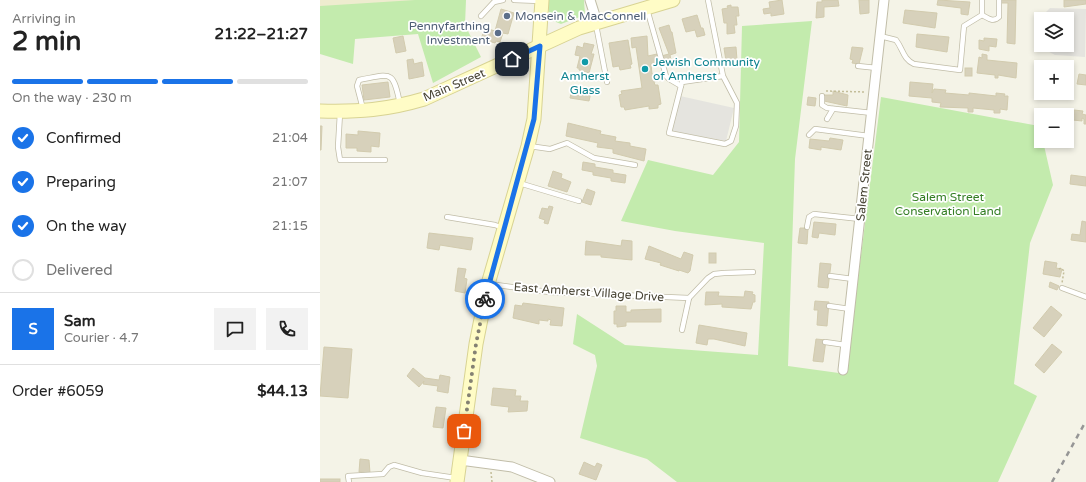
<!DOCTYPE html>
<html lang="en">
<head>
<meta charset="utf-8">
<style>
	body { margin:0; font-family:"Varela Round",sans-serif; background:#f2f2f2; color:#222; height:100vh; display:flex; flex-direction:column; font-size:15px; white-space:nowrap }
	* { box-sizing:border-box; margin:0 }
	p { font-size:13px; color:#767676 }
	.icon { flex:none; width:22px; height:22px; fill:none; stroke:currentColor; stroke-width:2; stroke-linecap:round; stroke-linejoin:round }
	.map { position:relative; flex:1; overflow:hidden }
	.side { display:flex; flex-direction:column; background:#fff; width:320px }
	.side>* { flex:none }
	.buttons { position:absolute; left:714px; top:12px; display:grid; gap:8px }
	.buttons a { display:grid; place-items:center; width:40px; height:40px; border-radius:0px; background:#fff; box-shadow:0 2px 6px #0003; font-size:20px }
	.pin { position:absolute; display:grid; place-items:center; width:34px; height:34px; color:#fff; margin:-17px; border-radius:8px; box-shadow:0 2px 6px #0006 }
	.courier { position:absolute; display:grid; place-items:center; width:40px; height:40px; margin:-20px; border:3px solid #1a73e8; border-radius:50%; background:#fff; color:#222; box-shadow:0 1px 5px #0007 }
	.head em { font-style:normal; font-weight:700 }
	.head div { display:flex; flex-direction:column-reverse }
	.head { display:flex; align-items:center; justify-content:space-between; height:68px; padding:0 12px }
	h1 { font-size:26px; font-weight:700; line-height:30px }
	.bar { display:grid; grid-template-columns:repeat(4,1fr); gap:6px 4px; align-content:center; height:48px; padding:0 12px }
	.bar i { height:5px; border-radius:3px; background:#e0e0e0 }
	.bar .on { background:#1a73e8 }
	.bar p { grid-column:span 4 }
	.line { display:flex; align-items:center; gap:10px; padding:0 12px; border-top:1px solid #e0e0e0 }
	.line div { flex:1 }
	.round { display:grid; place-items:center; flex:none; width:42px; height:42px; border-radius:0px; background:#f2f2f2 }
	ol { padding:0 12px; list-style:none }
	li { display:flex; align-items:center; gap:12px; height:44px }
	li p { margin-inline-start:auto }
	li .icon { padding:4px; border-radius:50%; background:#1a73e8; color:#fff; stroke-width:4 }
	li:last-child { color:#767676 }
	li i { width:22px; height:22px; border:2px solid #e0e0e0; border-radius:50% }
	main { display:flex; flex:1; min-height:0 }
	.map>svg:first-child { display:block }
</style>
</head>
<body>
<main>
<section class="side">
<div class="head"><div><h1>2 min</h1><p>Arriving in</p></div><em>21:22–21:27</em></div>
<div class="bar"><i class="on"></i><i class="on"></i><i class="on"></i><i></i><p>On the way · 230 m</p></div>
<ol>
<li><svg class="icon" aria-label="check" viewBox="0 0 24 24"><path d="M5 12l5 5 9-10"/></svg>Confirmed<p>21:04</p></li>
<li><svg class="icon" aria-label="check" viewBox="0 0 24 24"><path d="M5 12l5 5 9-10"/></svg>Preparing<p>21:07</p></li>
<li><svg class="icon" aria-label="check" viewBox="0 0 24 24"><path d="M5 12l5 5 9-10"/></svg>On the way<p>21:15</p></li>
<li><i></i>Delivered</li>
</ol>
<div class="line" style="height:72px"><b class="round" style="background:#1a73e8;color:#fff">S</b><div><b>Sam</b><p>Courier · 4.7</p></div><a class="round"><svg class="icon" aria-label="chat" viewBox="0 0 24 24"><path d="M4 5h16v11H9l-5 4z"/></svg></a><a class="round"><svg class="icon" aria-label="phone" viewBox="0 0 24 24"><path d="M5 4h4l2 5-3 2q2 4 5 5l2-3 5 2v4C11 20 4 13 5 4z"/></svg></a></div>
<div class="line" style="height:52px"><div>Order #6059</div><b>$44.13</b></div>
</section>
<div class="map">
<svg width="766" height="482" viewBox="0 0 766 482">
	<rect width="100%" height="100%" fill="#f4f3e7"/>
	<!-- education -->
	<polygon fill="#eeeccf" points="0,0 111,0 0,10"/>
	<!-- green -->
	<g fill="#c3ebad">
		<polygon points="95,0 146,0 145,25 161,57 113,83 98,34 35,39 33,64 0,54 0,6"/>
		<polygon points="229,0 264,0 265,15 241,24 231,20 228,8"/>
		<polygon points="492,21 475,159 468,366 526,374 561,97 719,126 721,141 723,141 733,185 710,243 694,384 717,396 678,482 357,482 327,459 260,438 277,366 275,355 253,344 257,314 305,345 438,355 444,243 355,231 301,221 328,160 393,175 419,142 422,26"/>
	</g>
	<!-- parking -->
	<g fill="#e5e4df" fill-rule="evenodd">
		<path d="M 730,8 L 766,9 L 765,57 L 735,55 L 716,45 L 717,21 ZM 721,19 L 747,19 L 747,45 L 721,45 Z"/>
		<polygon points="360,96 414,108 406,141 352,131"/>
	</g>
	<!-- building -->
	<g fill="#d7d1bb" stroke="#d2cbae">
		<polygon points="462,0 464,14 451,16 451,13 444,14 443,9 450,8 449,2"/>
		<polygon points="502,0 518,0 519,6 504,7 504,17 496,18 497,2 502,2"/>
		<polygon points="539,0 549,0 549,13 540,14"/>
		<polygon points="618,0 650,2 648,15 641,14 641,8 617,5"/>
		<polygon points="681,0 696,0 695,44 687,43 688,3 681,3"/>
		<polygon points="744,0 766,0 766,4 744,7"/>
		<polygon points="411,5 411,7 418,7 419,16 416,16 417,25 414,25 415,33 407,34 407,23 404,23 402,9 408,8 407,6"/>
		<polygon points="181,9 194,13 188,34 183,33 180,42 176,41 175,43 161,39 165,28 175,31"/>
		<polygon points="585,10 617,13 615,28 583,23"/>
		<polygon points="377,15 381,28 383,28 385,35 377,37 375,30 366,32 362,19"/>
		<polygon points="349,25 351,32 352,32 356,53 350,55 351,60 343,64 341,56 349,54 339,28"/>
		<polygon points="597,34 629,37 627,52 596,47"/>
		<polygon points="83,36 86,51 76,53 73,38"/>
		<polygon points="327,36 328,56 337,54 338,63 331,64 332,74 335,74 336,77 338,77 338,81 334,82 335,85 338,85 341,104 338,105 338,108 329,109 329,106 305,110 304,107 301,107 299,95 302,94 301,91 322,88 316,47 312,48 311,38"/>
		<polygon points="664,38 677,39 676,47 669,46 669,51 659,49 659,40 664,41"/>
		<polygon points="308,40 312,64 310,65 311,68 300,70 299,66 293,67 289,43"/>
		<polygon points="264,43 274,45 271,54 274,54 269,73 259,70 259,68 257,68 260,56 255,55 257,46 263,48"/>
		<polygon points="416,47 417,60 406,61 404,48"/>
		<polygon points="532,47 543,48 539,64 532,63 533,60 530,59"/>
		<polygon points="662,54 667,55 667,60 697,63 696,78 678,75 678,78 675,78 675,75 657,73 659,57 662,58"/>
		<polygon points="93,59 94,64 102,62 104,76 89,79 87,60"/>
		<rect x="645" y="68" width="7" height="8"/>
		<polygon points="759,74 766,75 766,85 757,84"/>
		<polygon points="68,82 70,97 44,100 42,85"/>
		<polygon points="590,82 613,84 612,93 614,89 626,90 625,93 649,95 649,93 676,96 676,93 685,94 684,96 688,96 687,110 680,109 680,113 674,113 674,110 653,108 653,112 648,112 648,108 620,107 621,103 612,102 612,98 589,96"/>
		<polygon points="253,85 269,89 268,91 271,92 269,101 250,98"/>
		<polygon points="513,91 528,95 527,106 504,101 504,95 513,95"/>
		<polygon points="488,97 496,98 495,106 487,105"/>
		<polygon points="754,110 763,111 762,114 766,115 766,124 764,124 764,119 762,118 762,121 753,120"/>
		<polygon points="248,123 281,131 280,134 296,137 295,141 310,143 310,146 326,149 324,161 293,153 293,149 277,147 278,143 246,136"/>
		<polygon points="0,126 2,126 1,150 0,150"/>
		<polygon points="38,131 60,133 59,147 51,146 51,152 37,151 37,148 26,148 26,134 38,135"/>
		<polygon points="510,138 523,140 521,150 501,147 501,150 489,148 490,139 509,141"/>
		<polygon points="263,162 275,164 275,167 293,170 293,173 306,175 305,183 291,181 291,178 273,175 273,172 262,170"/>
		<polygon points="233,171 242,174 241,178 251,182 247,192 228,186"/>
		<polygon points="751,175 766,177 766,186 750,184"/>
		<polygon points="267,189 275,192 271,205 262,202"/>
		<polygon points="229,206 233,207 228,224 224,223 225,220 219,218 222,208 228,209"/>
		<polygon points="762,221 766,222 766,242 751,240 752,234 760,235"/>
		<polygon points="494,222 516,224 515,235 499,233 498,238 492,237"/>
		<polygon points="480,228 488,228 487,244 478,243"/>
		<polygon points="109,233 153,238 151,250 120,245 119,250 107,248"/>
		<polygon points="302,240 312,241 312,260 281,257 281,255 265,255 266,241 301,246"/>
		<polygon points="329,246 361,259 364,252 373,255 370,271 368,273 359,270 359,271 340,265 341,263 325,259"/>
		<rect x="389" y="253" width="7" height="10"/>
		<polygon points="725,261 737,263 736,268 742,269 740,277 723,274"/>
		<polygon points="500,263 511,264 508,288 498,287"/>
		<polygon points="138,268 146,269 144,278 147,279 145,293 135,291"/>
		<polygon points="730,282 739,286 737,290 729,287"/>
		<polygon points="425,291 433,292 432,294 435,295 435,302 433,302 431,309 402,307 402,304 385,305 386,292 399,292 398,296 424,297"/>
		<polygon points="495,301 509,302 507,326 497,325 498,310 494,310"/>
		<polygon points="203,303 244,308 242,326 230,325 231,320 228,319 228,321 219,320 219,324 193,318 195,305 202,306"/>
		<polygon points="296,306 306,306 306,312 311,312 311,310 341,309 341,322 306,322 306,326 297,327 297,324 294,324 294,311 296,311"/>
		<polygon points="731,306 742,315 724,337 713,328"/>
		<polygon points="379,325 427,333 425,346 394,339 388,339 387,345 376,343"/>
		<polygon points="496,339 506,340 503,362 493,361"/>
		<polygon points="732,344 742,352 724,373 715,365"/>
		<polygon points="4,347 32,349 28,398 0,396"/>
		<polygon points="93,368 105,378 119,380 120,375 130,377 128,393 117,391 118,386 103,384 104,381 99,387 87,376"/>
		<polygon points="173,388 196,390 195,396 201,396 200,401 208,401 207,411 188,412 189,407 171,405"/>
		<polygon points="116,407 126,408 123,428 113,427"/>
		<polygon points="40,459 49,460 50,473 39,472"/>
		<polygon points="264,462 275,467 277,463 282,465 276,480 259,474"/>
		<rect x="0" y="479" width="20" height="3"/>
	</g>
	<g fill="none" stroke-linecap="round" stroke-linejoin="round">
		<!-- lane casing -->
		<g stroke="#c1bda8" stroke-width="6">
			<g id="lane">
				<polyline points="194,0 220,1"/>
				<polyline points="388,0 403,76 417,103 416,126 411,141 405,144 349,133 362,82 403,76"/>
				<polyline points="327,9 346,76 349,79 361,86"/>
				<path d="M 662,15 C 668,18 673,23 679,17 L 679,0"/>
				<polyline points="161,16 174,2 183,0"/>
				<polyline points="276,25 287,82"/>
				<path d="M 560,36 L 576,40 C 583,49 583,59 594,64 L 640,70 L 644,26 L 662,15 L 662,0"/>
				<polyline points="538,66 557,68"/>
				<polyline points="502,96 502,105 507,108 552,113"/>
				<path d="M 43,109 L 37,86 L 39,80 C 71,74 73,69 80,104"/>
				<polyline points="20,113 18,147 20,160 65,160"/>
				<polyline points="507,119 513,109"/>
				<polyline points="489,135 495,129 549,136"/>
				<polyline points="209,146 230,149 247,143 274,158 315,165"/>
				<polyline points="199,183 259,201"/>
				<polyline points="127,217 175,225 183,228"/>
				<polyline points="487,227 489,217 494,214 540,219"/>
				<polyline points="510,276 533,279"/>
				<polyline points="169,284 229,292 369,298"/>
				<polyline points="742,288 766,297"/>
				<polyline points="509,306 530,309"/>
				<polyline points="362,330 369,298 388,278 394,274 404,273 433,272"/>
				<polyline points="505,342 526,345"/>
				<polyline points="29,482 28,476 63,474 69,467 74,465 102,473 136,478"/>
			</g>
		</g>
		<!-- street casing -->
		<g stroke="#c1bda8" stroke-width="11">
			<g id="street">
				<polyline points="270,0 277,22"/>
				<polyline points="523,370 564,0"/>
				<polyline points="140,460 192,467 230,482"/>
			</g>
		</g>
		<!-- secondary casing -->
		<g stroke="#d8d393" stroke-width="15">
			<g id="secondary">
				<path d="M 0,111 C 39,112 67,110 104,99 L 259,28 L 353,0"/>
				<polyline points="137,482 156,344 168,284 208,146 214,119 222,0"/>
			</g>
		</g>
		<!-- path -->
		<g stroke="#c3bd99" stroke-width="1.5" stroke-dasharray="2 2" stroke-linecap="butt">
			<polyline points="506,91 546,92"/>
			<polyline points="739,269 741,268 744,271 742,283"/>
			<polyline points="171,472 172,482"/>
		</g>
		<!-- lane -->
		<use href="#lane" stroke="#fff" stroke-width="4.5"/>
		<!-- street -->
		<use href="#street" stroke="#fff" stroke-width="9"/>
		<!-- secondary -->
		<use href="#secondary" stroke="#fffcc6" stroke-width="13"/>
		<!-- rail -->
		<polyline stroke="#969696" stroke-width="2.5" stroke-dasharray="5 5" stroke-linecap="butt" points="732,482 766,421"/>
	</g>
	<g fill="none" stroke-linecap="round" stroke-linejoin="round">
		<!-- done -->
		<polyline stroke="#848173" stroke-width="4" stroke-dasharray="0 7.2" points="144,431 156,344 165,299"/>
		<!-- route -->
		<polyline stroke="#1a73e8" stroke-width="5" points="165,299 214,119 220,46 192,59"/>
	</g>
	<!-- markers -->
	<g fill="#5c6f8a" stroke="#fff" stroke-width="1.5">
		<circle cx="187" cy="16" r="4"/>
		<circle cx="178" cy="33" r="4"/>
	</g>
	<g fill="#0f9aa8" stroke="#fff" stroke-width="1.5">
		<circle cx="265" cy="62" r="4"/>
		<circle cx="325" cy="69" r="4"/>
	</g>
	<g text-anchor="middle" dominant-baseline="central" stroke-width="3.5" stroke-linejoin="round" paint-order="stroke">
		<!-- service labels -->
		<g font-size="12" fill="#4e5e75" stroke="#fff" text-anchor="start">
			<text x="195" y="16">Monsein &amp; MacConnell</text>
			<text x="170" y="26" text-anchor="end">Pennyfarthing<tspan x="170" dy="14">Investment</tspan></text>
		</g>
		<!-- culture labels -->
		<g font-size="12" fill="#0d838f" stroke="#fff" text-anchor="start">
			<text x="333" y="62">Jewish Community<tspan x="333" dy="14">of Amherst</tspan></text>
			<text x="265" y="76" text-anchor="middle">Amherst<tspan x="265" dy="14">Glass</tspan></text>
		</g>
		<!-- street labels -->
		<g font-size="12" fill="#484435" stroke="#fff">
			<text transform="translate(134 85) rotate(-23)">Main Street</text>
			<text transform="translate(544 185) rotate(-84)">Salem Street</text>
			<text transform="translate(269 292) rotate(4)">East Amherst Village Drive</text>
		</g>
		<!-- park labels -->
		<g font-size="12" fill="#347e24" stroke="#fff">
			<text x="628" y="197">Salem Street<tspan x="628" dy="14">Conservation Land</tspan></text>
		</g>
	</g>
</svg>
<div class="buttons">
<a><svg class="icon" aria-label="layers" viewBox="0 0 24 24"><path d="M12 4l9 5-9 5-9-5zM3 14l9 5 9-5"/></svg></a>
<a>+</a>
<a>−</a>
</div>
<div class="pin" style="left:144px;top:431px;background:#ea580c"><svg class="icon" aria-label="bag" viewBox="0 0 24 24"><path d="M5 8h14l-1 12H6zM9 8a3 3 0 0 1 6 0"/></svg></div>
<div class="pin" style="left:192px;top:59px;background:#1f2937"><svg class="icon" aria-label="home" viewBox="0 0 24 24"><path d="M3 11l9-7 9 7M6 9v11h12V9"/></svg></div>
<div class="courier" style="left:165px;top:299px"><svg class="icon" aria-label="bike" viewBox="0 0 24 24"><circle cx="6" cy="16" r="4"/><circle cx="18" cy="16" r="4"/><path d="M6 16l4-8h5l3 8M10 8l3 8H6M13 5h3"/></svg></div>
</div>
</main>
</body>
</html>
